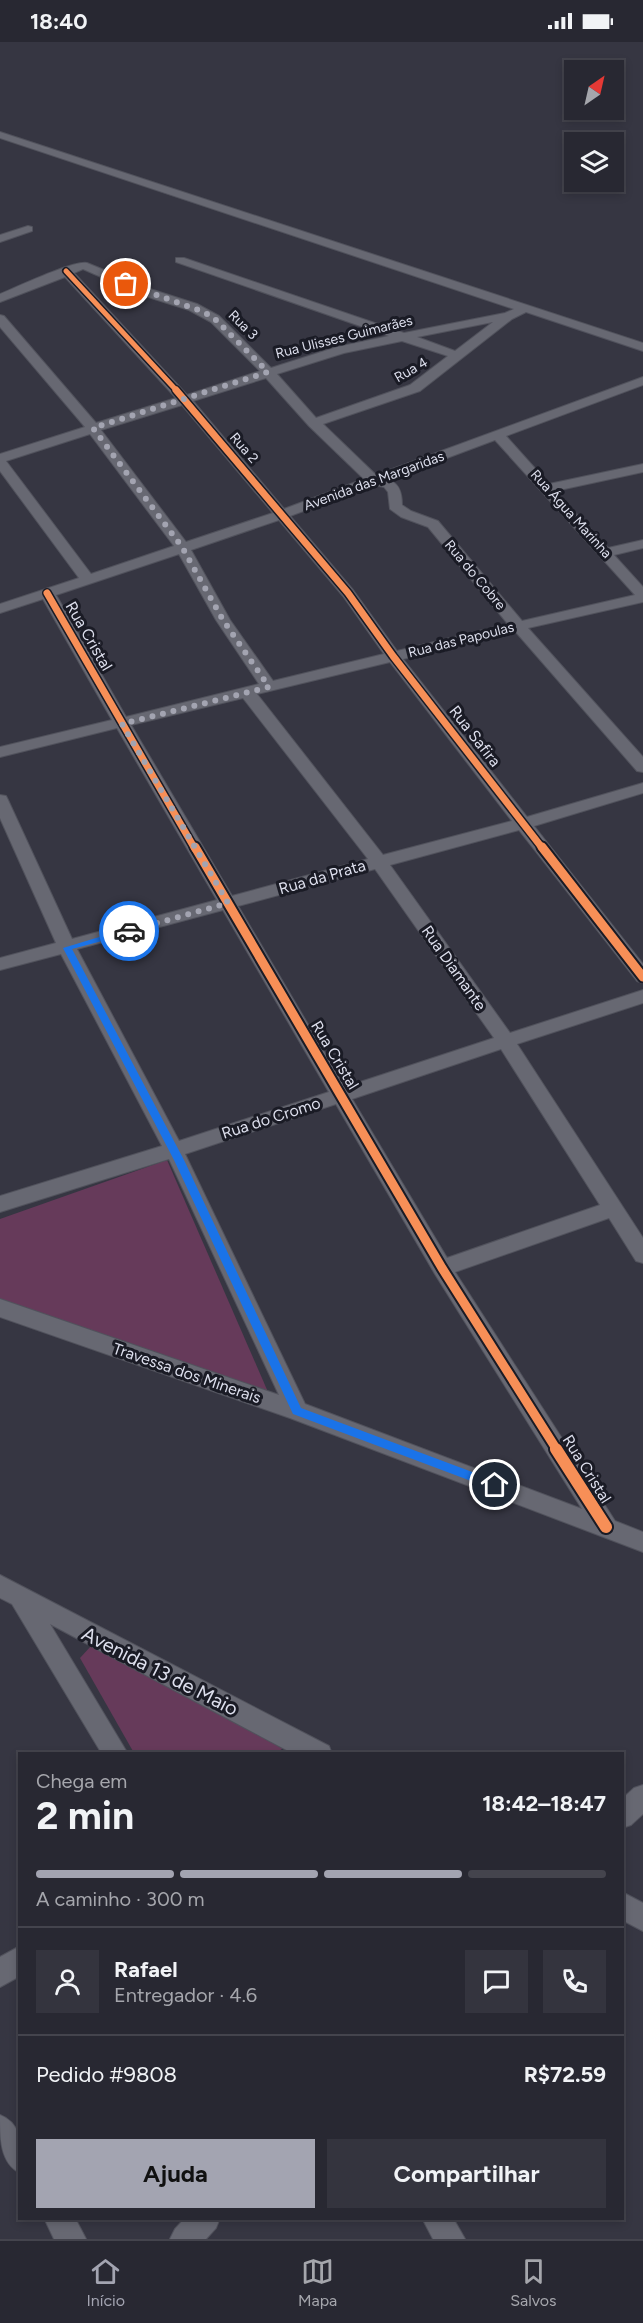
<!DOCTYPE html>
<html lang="pt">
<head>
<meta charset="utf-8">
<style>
	body { margin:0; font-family:Figtree,sans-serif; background:#34343e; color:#f1f3f6; height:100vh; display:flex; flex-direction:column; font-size:22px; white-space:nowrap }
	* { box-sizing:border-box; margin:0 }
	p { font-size:20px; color:#a5a6ac }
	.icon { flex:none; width:33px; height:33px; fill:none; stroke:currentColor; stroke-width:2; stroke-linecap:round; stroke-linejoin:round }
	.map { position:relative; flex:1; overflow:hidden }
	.details { position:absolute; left:18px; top:1710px; width:606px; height:468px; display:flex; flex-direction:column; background:#282832; border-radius:0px; box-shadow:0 3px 9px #0003,0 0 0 2px #44444d }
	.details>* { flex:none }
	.needle { width:39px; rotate:34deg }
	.fabs { position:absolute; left:564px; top:18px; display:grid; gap:12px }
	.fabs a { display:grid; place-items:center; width:60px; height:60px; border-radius:0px; background:#282832; box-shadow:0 3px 9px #0003,0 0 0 2px #44444d; font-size:30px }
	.pin { position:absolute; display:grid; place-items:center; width:51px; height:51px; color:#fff; margin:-26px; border:3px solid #fff; border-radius:50%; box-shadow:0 2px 6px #0007 }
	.courier { position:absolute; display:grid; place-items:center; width:60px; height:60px; margin:-30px; border:4px solid #1a73e8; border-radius:50%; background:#fff; color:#222; box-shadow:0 2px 8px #0007 }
	.overview em { font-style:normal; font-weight:700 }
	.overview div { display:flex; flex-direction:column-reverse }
	.overview { display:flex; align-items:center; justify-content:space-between; height:102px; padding:0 18px }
	h1 { font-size:39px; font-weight:700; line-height:45px }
	.bar { display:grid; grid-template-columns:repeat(4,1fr); gap:9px 6px; align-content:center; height:72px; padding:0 18px }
	.bar i { height:8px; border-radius:4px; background:#44444d }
	.bar .selected { background:#a3a4b1 }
	.bar p { grid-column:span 4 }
	.line { display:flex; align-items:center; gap:15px; padding:0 18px; border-top:2px solid #44444d }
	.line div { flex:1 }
	.round { display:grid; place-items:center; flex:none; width:63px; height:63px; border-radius:0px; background:#34343e }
	.action { display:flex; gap:12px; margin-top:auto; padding:12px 18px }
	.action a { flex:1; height:69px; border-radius:0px; background:#a3a4b1; color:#111; font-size:24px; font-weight:700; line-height:69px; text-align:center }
	.action a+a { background:#34343e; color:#f1f3f6 }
	.status { display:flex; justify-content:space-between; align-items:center; height:42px; padding:0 30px; background:#282832; direction:ltr }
	.status svg { height:16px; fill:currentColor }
	.tabs { display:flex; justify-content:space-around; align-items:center; height:84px; border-top:2px solid #44444d; background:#282832; font-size:16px; color:#a5a6ac }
	.tabs a { display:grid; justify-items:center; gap:3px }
	.tabs .selected { color:#a3a4b1 }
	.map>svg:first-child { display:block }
</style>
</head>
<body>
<div class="status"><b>18:40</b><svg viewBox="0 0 49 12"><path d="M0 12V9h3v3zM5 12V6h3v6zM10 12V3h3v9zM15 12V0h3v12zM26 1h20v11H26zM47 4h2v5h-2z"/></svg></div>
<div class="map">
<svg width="643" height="2197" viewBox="0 0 643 2197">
	<rect width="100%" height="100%" fill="#363642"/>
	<!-- green -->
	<g fill="#663a5a">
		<polygon points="167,1118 268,1350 0,1258 0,1177"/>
		<polygon points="91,1604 286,1704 275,1712 134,1711 80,1616"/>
	</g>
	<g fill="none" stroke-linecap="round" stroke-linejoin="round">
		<!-- minor casing -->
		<g stroke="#51525c" stroke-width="2">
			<g id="minor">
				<path d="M 0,90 L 643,301 L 643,309 L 526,270 L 512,277 L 420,349 L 323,382 L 376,433 L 643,335 L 643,343 L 506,394 L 549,442 L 643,422 L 643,430 L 555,449 L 608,506 L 643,498 L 643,506 L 614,513 L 643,545 L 643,560 L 528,586 L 643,715 L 643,730 L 637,729 L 515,589 L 403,617 L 527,775 L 643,741 L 643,751 L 534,784 L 643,922 L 643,941 L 637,939 L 519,788 L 390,823 L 510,991 L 643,948 L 643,961 L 517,1002 L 643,1196 L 643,1221 L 636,1219 L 609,1176 L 455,1230 L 615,1479 L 643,1490 L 643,1510 L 290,1376 L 0,1275 L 0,1257 L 279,1353 L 169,1117 L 0,1170 L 0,1154 L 162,1104 L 61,912 L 0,928 L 0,916 L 56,901 L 0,776 L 0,753 L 6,754 L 8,758 L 72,897 L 217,858 L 117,686 L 0,715 L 0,705 L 112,678 L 43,557 L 0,571 L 0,562 L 79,536 L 0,429 L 0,412 L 85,385 L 0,285 L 0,273 L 4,274 L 96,381 L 176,356 L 65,235 L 0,260 L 0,252 C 17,245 74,218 87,221 L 150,247 L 197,262 L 219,274 L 271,326 L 337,305 L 389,294 L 176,220 L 176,216 L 184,216 L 404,291 L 505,271 L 514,267 L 0,96 ZM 83,227 L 142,253 L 189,268 L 211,280 L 260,329 L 187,353 L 74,231 ZM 493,280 L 455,309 L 417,295 ZM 402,299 L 448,314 L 410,343 L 316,376 L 277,332 L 344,311 ZM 266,336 L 309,384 L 364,437 L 284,467 L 193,359 ZM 182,363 L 273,471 L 186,500 L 101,388 ZM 90,392 L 174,504 L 91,532 L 6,419 ZM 495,398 L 635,553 L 522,579 L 438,479 L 411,469 L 402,463 C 402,452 400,441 388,438 ZM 374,443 L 384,445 L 388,450 L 390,467 L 401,475 L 428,485 L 508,582 L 397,609 L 353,548 L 290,474 ZM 279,478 L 343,554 L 384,612 L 273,639 L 230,578 L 191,508 ZM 179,512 L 216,578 L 259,642 L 126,675 L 56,553 ZM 390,620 L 512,779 L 383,813 L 257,652 ZM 243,656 L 368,817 L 232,854 L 131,683 ZM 375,827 L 494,996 L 345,1045 L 238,864 ZM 223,868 L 329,1050 L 179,1099 L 77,907 ZM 501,1007 L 600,1163 L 447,1216 L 352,1057 ZM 336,1062 L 435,1232 L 582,1467 L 305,1362 L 185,1112 Z"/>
				<polygon points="28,184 32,185 32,189 0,200 0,193"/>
				<polygon points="0,1533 329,1704 332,1712 294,1712 50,1582 128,1712 102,1712 12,1562 0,1556"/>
				<polygon points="643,1743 643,1772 631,1783 622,1786 622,1757 634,1746"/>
				<polygon points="622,1850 643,1861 643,1889 622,1878"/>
				<polygon points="20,1904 20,1934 0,1945 0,1915"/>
				<path d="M 0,2073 C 25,2083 20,2108 20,2131 C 0,2121 0,2096 0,2073 Z"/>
				<polygon points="44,2176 75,2176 86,2197 54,2197"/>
				<polygon points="185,2176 220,2176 216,2186 206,2197 170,2197 175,2187"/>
				<polygon points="422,2176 453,2176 465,2197 433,2197"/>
			</g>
		</g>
		<!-- minor -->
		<use href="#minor" fill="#676872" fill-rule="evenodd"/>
		<!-- cycleway-far3 casing -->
		<g stroke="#1a1b25" stroke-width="8">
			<polyline id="cycleway-far3" points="66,229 177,349"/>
		</g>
		<!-- cycleway-far2 casing -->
		<g stroke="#1a1b25" stroke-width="10">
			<g id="cycleway-far2">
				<polyline points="176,348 348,551 393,614 543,807"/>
				<polyline points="47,551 195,807"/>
			</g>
		</g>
		<!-- cycleway-far1 casing -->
		<g stroke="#1a1b25" stroke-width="13">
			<g id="cycleway-far1">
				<polyline points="195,805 442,1226 557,1408"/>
				<polyline points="542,805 643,935"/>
			</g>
		</g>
		<!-- cycleway casing -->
		<g stroke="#1a1b25" stroke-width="16">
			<polyline id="cycleway" points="556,1407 606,1485"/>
		</g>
		<!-- cycleway-far3 -->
		<use href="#cycleway-far3" stroke="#f78f57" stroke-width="5"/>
		<!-- cycleway-far2 -->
		<use href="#cycleway-far2" stroke="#f78f57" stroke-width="7"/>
		<!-- cycleway-far1 -->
		<use href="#cycleway-far1" stroke="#f78f57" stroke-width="9"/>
		<!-- cycleway -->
		<use href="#cycleway" stroke="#f78f57" stroke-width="12"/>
	</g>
	<!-- route -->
	<polygon fill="#1a73e8" points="129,886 132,886 132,891 72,907 184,1118 301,1366 499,1440 499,1447 495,1448 293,1372 174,1118 63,906"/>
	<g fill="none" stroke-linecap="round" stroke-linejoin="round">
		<!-- done -->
		<polyline stroke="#a3a4b1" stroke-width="6" stroke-dasharray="0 10.8" points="126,242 204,270 215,277 268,330 93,386 182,505 223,578 269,645 122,682 228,861 129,889"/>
	</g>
	<g text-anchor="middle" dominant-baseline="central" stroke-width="6" stroke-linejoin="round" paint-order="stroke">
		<!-- far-street labels -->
		<g font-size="14" fill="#dddfed" stroke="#1a1b25">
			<text transform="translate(243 283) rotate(45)">Rua 3</text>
			<text transform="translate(344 295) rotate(-14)">Rua Ulisses Guimarães</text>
			<text transform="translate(411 328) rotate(-30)">Rua 4</text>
			<text transform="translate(244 406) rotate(49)">Rua 2</text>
			<text transform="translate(374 439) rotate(-20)">Avenida das Margaridas</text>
			<text transform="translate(571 472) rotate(48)">Rua Água Marinha</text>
			<text transform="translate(475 533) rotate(50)">Rua do Cobre</text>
			<text transform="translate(461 598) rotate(-14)">Rua das Papoulas</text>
		</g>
		<!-- street labels -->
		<g font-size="16" fill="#dddfed" stroke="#1a1b25">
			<text transform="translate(89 594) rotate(60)">Rua Cristal</text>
			<text transform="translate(475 694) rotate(52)">Rua Safira</text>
			<text transform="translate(322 835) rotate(-16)">Rua da Prata</text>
			<text transform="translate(454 926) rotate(55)">Rua Diamante</text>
			<text transform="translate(335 1013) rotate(59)">Rua Cristal</text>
			<text transform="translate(271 1076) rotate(-18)">Rua do Cromo</text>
			<text transform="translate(187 1331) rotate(19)">Travessa dos Minerais</text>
			<text transform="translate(587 1427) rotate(58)">Rua Cristal</text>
		</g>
		<!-- near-street labels -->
		<g font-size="20" fill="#dddfed" stroke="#1a1b25">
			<text transform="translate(160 1629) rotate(27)">Avenida 13 de Maio</text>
		</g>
	</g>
</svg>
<div class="fabs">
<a><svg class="needle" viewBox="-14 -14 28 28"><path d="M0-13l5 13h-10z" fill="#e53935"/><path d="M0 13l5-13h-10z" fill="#a5a6ac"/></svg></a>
<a><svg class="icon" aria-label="layers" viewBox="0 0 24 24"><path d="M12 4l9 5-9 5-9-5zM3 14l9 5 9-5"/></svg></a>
</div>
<div class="pin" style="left:126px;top:242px;background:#ea580c"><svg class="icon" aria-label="bag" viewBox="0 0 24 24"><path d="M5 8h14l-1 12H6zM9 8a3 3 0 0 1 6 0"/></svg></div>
<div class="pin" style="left:495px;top:1443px;background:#1f2937"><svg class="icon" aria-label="home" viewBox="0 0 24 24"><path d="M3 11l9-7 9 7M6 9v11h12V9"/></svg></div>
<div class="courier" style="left:129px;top:889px"><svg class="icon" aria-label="car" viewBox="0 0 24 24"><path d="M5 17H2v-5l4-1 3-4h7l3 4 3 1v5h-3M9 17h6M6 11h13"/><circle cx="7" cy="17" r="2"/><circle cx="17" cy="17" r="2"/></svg></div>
<section class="details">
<div class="overview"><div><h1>2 min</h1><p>Chega em</p></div><em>18:42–18:47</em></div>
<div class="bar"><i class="selected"></i><i class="selected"></i><i class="selected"></i><i></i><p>A caminho · 300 m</p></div>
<div class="line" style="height:108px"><a class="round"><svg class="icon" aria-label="person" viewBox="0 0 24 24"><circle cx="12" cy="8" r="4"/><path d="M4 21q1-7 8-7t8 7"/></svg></a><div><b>Rafael</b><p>Entregador · 4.6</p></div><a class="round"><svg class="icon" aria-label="chat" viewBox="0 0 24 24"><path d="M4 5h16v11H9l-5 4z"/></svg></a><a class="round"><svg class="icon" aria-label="phone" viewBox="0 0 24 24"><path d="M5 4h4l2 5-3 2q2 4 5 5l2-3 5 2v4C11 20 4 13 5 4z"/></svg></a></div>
<div class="line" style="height:78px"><div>Pedido #9808</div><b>R$72.59</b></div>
<div class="action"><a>Ajuda</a><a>Compartilhar</a></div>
</section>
</div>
<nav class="tabs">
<a class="selected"><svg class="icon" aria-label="home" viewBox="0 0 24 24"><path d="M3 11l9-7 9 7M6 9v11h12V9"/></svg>Início</a>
<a><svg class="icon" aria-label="map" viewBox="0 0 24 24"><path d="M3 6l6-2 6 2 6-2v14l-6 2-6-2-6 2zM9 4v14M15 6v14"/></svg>Mapa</a>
<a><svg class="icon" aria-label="saved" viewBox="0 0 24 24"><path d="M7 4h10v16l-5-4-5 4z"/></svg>Salvos</a>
</nav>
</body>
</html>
